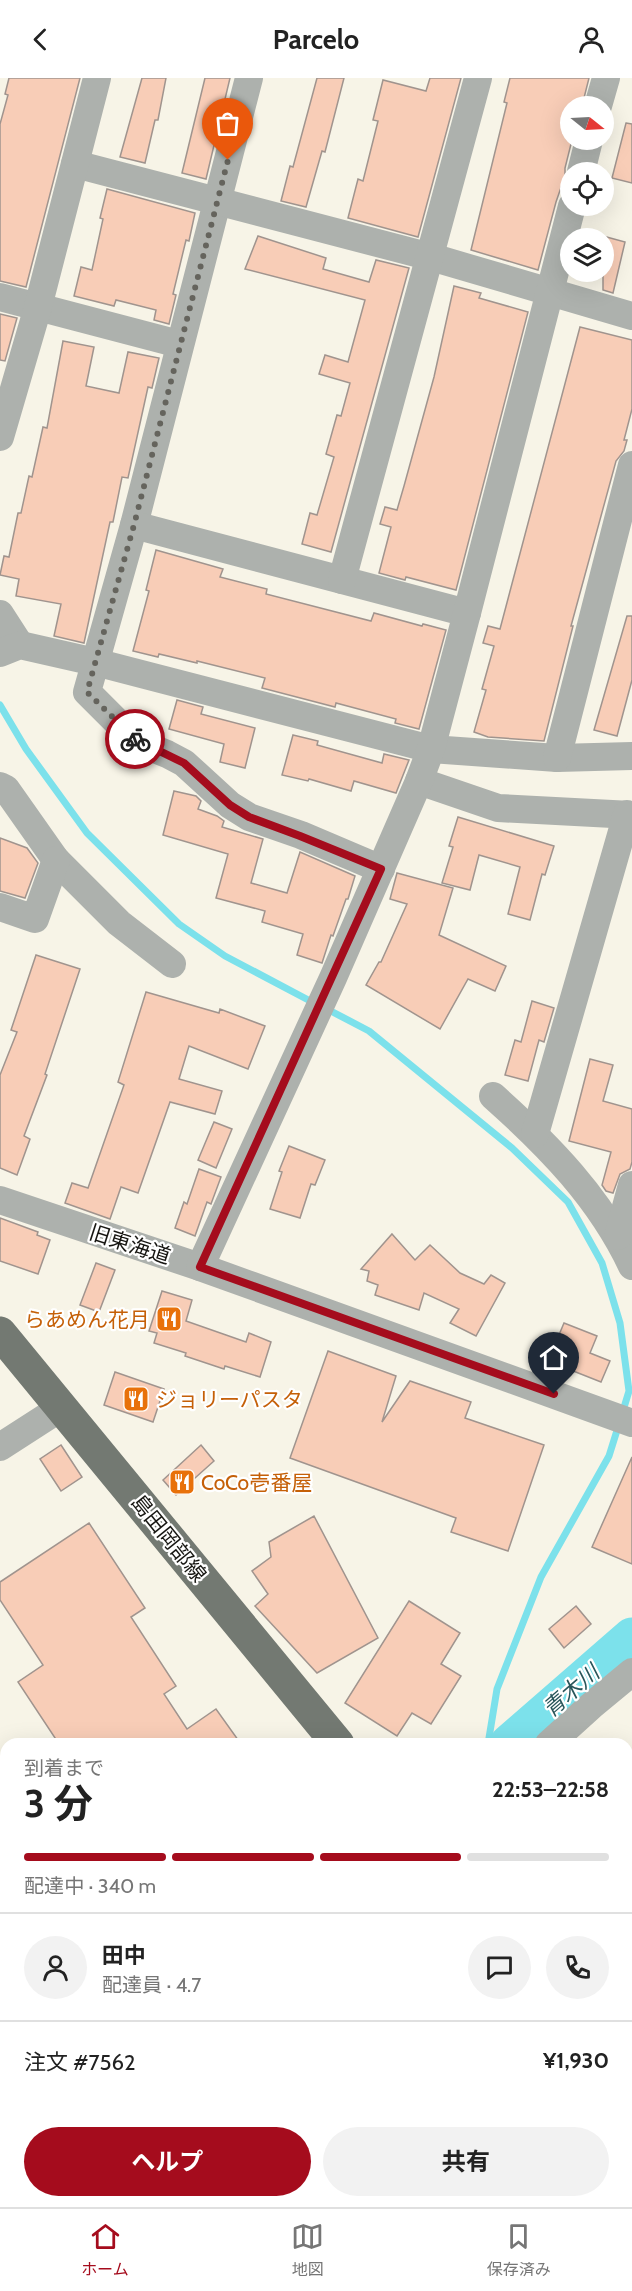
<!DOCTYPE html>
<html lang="ja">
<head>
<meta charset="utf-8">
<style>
	body { margin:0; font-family:Cabin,"Noto Sans JP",sans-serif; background:#f2f2f2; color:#222; height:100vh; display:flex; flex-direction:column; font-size:22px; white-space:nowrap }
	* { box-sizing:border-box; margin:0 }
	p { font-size:20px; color:#767676 }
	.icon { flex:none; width:33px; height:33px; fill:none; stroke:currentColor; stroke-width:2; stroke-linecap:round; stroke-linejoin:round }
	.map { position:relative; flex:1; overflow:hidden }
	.sheet { position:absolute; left:0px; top:1660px; width:633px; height:470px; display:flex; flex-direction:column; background:#fff; border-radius:18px 18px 0 0; box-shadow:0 6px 24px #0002 }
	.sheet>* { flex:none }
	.needle { width:39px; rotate:108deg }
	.fabs { position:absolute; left:560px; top:18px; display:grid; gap:12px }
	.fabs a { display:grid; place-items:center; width:54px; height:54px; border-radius:50%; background:#fff; box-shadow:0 6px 24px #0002; font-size:30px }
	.pin { position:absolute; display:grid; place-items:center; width:51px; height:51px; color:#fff; margin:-62px -26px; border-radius:50% 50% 50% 0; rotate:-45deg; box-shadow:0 0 6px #0007 }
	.pin .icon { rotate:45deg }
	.courier { position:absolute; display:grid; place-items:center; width:60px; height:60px; margin:-30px; border:4px solid #a50c1d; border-radius:50%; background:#fff; color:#222; box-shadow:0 2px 8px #0007 }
	.headline em { font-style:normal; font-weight:700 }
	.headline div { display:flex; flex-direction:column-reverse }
	.headline { display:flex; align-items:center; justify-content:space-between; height:102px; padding:0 24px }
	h1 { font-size:39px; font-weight:700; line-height:45px }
	.bar { display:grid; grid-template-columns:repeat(4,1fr); gap:9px 6px; align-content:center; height:72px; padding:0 24px }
	.bar i { height:8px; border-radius:4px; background:#e0e0e0 }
	.bar .active { background:#a50c1d }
	.bar p { grid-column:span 4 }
	.line { display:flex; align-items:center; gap:15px; padding:0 24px; border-top:2px solid #e0e0e0 }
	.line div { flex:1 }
	.round { display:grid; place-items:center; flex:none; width:63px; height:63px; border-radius:32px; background:#f2f2f2 }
	.primary-button { display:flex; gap:12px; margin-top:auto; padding:12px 24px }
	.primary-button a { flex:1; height:69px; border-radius:36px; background:#a50c1d; color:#fff; font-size:24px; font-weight:700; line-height:69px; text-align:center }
	.primary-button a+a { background:#f2f2f2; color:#222 }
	header { display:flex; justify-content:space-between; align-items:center; height:78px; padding:0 24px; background:#fff; font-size:27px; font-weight:700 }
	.tabs { display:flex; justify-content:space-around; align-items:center; height:84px; border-top:2px solid #e0e0e0; background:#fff; font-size:16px; color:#767676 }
	.tabs a { display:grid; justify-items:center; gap:3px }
	.tabs .active { color:#a50c1d }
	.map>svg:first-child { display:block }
</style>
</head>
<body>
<header><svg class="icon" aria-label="back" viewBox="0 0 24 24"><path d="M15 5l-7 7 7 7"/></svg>Parcelo<svg class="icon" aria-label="person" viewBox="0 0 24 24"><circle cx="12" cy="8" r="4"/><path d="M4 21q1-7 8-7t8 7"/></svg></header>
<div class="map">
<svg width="632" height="2129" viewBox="0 0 632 2129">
	<rect width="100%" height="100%" fill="#f7f4e7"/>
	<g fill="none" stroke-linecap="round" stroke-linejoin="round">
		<!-- stream -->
		<g stroke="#7ce1eb" stroke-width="7">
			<polyline points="0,627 26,671 87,755 179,846 225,878 314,925"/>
			<polyline points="327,931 369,953 512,1070 568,1124 602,1185 620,1245 629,1313 622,1336"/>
			<polyline points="488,1666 497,1611 541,1499 609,1378 619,1346"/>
		</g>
		<!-- river -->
		<g stroke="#7ce1eb" stroke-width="39">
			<polyline points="509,1666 632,1559"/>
			<polyline points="111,2129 116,2124"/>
		</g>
	</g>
	<!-- building -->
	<g fill="#f8cdb7" stroke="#a0948e" stroke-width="1.5">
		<polygon points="9,0 80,0 26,209 0,203 0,46 8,17 5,16"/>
		<polygon points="142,0 166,0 158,42 155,42 145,85 120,79"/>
		<polygon points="205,0 230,0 206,101 182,95"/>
		<polygon points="317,0 344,0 325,74 322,73 306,129 281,123 290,88 293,89"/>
		<polygon points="430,0 461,0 418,159 348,140 358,101 363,103 378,43 373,42 383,2 426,13"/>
		<polygon points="510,0 589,0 582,28 570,28 570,62 572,62 565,90 565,98 556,124 538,192 471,172 507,25 504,24"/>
		<polygon points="626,45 632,46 632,105 612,100"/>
		<polygon points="107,111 195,135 189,163 186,162 173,216 176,217 169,246 154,242 156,232 116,222 114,228 74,218 81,189 92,192 103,141 100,140"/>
		<polygon points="258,158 326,180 323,191 369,204 376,182 409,190 331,474 302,466 310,435 317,437 334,379 326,376 337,337 341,338 350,305 319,296 325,277 348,284 365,222 245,191"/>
		<polygon points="603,158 625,164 613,215 603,212"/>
		<polygon points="454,208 481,215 479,220 528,234 456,512 406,499 405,502 379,495 391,449 380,446 385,429 397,432 404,408 434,299"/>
		<polygon points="0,236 17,240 5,283 0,282"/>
		<polygon points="580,249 632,262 632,331 624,362 627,362 624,373 616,383 571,548 573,548 544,663 488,659 474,654 486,612 482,611 494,568 483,565 488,548 500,551"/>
		<polygon points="63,263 94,269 86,308 119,315 128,274 159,280 152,310 148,309 128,400 122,399 113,444 110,444 84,565 54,558 61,526 16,518 19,501 0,497 4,478 9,479 18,435 21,435 29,398 32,399 43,349 47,350"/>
		<polygon points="156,472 223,491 220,499 267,511 266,516 371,543 374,535 422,548 423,546 446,552 419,651 395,645 396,641 336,625 335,629 262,610 265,600 197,583 197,585 159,576 158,579 133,573 149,513 146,512"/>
		<polygon points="627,538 632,538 632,602 617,658 594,652"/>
		<polygon points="177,622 203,629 201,636 255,650 245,690 220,684 224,666 169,651"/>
		<polygon points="293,657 318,663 317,667 382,685 384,676 409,682 396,715 354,703 351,713 309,701 308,703 282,697"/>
		<polygon points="174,713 196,718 201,723 198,731 217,738 224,743 222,749 263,761 251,805 287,815 300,774 355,798 348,821 346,821 333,858 331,857 322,885 297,877 303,856 262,844 265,833 216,820 228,776 163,757"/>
		<polygon points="458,739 554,768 545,797 542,796 530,842 508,836 520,789 479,777 470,812 442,805 453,769 449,768"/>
		<polygon points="0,760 27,770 38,785 25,820 0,813"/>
		<polygon points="397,795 453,810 439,857 506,888 495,913 468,901 440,951 366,907 379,884 381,884 407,826 390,821"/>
		<polygon points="36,877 80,891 45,996 47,997 24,1058 30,1061 17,1097 0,1090 0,997 17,954 11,952"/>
		<polygon points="146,914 219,935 220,931 265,948 248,991 189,968 179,1001 222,1013 215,1036 170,1024 138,1115 121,1109 110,1141 65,1125 72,1105 88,1110 124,1007 118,1004"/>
		<polygon points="532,923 554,930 544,964 539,962 528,1003 505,997 515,962 521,964"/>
		<polygon points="590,981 613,987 603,1023 632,1031 632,1084 630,1091 620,1096 613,1115 606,1113 602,1107 611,1074 569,1063"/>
		<polygon points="214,1044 232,1051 216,1090 198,1082"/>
		<polygon points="289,1068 325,1082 315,1107 311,1106 300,1140 270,1131 282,1094 279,1093"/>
		<polygon points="199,1091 221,1099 211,1126 207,1124 195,1158 175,1150 184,1124 187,1126"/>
		<polygon points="0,1140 38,1154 37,1157 50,1162 38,1196 0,1183"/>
		<polygon points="392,1156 415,1182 430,1167 460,1195 484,1206 491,1197 505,1205 476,1258 450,1245 459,1231 424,1215 419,1232 375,1217 378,1207 367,1203 369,1193 361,1191"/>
		<polygon points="96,1185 115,1192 99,1234 80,1227"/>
		<polygon points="162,1213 192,1222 186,1243 246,1264 249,1255 271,1264 260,1299 225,1288 224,1291 185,1278 186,1275 154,1265 157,1255 149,1253"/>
		<polygon points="564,1245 597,1258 590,1275 610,1283 601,1304 548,1283"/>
		<polygon points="328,1273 396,1298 382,1344 410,1303 471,1324 465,1340 544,1367 508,1473 451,1454 456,1440 290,1380"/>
		<polygon points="115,1294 164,1311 153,1344 104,1327"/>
		<polygon points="61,1367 82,1399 61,1413 40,1381"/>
		<polygon points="201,1367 214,1383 176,1417 163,1402"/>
		<polygon points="632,1379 632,1486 592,1469"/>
		<polygon points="314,1438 378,1560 317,1595 255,1528 268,1516 252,1493 271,1479 269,1464"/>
		<polygon points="89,1445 145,1530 131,1539 176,1608 164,1616 187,1651 216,1631 241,1666 59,1666 18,1604 43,1587 0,1522 0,1504"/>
		<polygon points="409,1523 460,1555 441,1586 461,1598 431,1646 412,1635 397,1658 345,1625"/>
		<polygon points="576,1528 591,1546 564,1570 549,1551"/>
	</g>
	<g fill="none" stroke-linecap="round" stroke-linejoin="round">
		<!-- minor -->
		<g stroke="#adb1ad" stroke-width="28">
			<polyline points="249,0 134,447 87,614 137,664 167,676 184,685 230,727 249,739 301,757 381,791"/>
			<polyline points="598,28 606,0"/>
			<polyline points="75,86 431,179 632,238"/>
			<polyline points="581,94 589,62"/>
			<polyline points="0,219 179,266"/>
			<polyline points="0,359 38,229 97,0"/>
			<polyline points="134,447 467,535"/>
			<polyline points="342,502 478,0"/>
			<polyline points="0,536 20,567"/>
			<polyline points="0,575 20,567 95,584 431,671 557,680 632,678"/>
			<polyline points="557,680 632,387"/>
			<polyline points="419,703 498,730 632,737"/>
			<polyline points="0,708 6,711 56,782 119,845 172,886"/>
			<polyline points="0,829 35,841 56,782"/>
			<path d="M 493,1018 C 549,1068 600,1120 632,1188"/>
			<polyline points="535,1056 627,736"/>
			<polyline points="0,1122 200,1189 632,1345"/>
			<polyline points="618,1158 632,1107"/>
			<polyline points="200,1189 333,900 419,703 431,671 467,535 572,128"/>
			<polyline points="0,1369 62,1329"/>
			<polyline points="549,1666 591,1628 632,1594"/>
			<polyline points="0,1703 6,1712"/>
			<polyline points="0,1833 6,1834"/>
			<polyline points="0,1965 6,1965"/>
			<polyline points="130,2124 135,2129"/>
			<polyline points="283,2129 283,2124"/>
			<polyline points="400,2129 400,2124"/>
		</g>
		<!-- major -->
		<g stroke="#737972" stroke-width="33">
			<polyline points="0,1255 338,1666"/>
			<polyline points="627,2013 632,2019"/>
		</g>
	</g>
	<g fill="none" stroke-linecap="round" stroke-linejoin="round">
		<!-- done -->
		<polyline stroke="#65645d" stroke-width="6" stroke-dasharray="0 10.8" points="135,661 87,614 134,447 228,82"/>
		<!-- route -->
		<polyline stroke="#a50c1d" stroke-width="8" points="135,661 184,685 230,727 249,739 300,758 381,791 200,1189 554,1316"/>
	</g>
	<!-- icons -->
	<defs>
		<g id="restaurant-square" transform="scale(1.35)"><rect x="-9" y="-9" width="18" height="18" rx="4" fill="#e8710a" stroke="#fff"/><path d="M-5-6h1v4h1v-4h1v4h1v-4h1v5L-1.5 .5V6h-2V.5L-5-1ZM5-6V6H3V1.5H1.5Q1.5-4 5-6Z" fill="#fff"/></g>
	</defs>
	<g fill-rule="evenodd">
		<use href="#restaurant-square" x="169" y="1241"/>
		<use href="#restaurant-square" x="136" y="1321"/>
		<use href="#restaurant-square" x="182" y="1404"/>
	</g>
	<g text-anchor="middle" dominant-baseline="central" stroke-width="4.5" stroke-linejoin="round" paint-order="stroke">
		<!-- street labels -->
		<g font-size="21" fill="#171612" stroke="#fff">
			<text transform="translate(130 1166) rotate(18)">旧東海道</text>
			<text transform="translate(169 1460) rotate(51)">島田岡部線</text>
		</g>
		<!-- food labels -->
		<g font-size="21" fill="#c56008" stroke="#fff" text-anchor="start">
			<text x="150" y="1241" text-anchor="end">らあめん花月</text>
			<text x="156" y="1321">ジョリーパスタ</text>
			<text x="201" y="1404">CoCo壱番屋</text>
		</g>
		<!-- water labels -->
		<g font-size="22" font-style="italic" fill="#28555a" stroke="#fff">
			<text transform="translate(571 1613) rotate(-41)">青木川</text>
		</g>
	</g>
</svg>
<div class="fabs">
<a><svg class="needle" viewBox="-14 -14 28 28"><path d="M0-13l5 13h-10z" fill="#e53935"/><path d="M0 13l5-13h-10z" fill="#767676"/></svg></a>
<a><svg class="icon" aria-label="locate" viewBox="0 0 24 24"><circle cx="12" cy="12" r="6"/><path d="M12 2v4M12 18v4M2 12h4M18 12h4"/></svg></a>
<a><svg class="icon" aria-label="layers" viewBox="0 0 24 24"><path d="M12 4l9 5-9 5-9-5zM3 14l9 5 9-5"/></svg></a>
</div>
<div class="pin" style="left:228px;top:82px;background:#ea580c"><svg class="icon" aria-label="bag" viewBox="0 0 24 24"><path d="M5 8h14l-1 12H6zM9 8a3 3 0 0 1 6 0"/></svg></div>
<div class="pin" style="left:554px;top:1316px;background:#1f2937"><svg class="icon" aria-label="home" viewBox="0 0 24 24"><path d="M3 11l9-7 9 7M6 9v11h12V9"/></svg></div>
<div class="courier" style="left:135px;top:661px"><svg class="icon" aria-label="bike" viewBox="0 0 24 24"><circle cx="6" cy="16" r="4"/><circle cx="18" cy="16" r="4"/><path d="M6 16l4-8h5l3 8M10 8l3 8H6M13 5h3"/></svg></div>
<section class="sheet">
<div class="headline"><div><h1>3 分</h1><p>到着まで</p></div><em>22:53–22:58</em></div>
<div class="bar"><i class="active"></i><i class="active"></i><i class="active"></i><i></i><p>配達中 · 340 m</p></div>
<div class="line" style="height:108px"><a class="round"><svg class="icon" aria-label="person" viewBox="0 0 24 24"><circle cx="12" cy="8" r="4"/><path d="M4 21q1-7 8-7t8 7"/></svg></a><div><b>田中</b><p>配達員 · 4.7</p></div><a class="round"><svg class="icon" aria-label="chat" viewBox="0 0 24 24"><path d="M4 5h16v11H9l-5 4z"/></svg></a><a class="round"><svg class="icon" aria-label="phone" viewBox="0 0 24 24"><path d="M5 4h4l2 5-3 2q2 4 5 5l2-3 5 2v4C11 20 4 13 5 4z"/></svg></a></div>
<div class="line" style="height:78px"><div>注文 #7562</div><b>¥1,930</b></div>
<div class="primary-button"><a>ヘルプ</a><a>共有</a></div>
</section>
</div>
<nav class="tabs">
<a class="active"><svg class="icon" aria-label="home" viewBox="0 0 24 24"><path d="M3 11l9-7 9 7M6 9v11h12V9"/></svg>ホーム</a>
<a><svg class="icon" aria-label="map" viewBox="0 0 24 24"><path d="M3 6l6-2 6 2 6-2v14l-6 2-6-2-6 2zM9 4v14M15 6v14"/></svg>地図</a>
<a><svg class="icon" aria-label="saved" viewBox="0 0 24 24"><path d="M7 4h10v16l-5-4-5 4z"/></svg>保存済み</a>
</nav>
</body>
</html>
